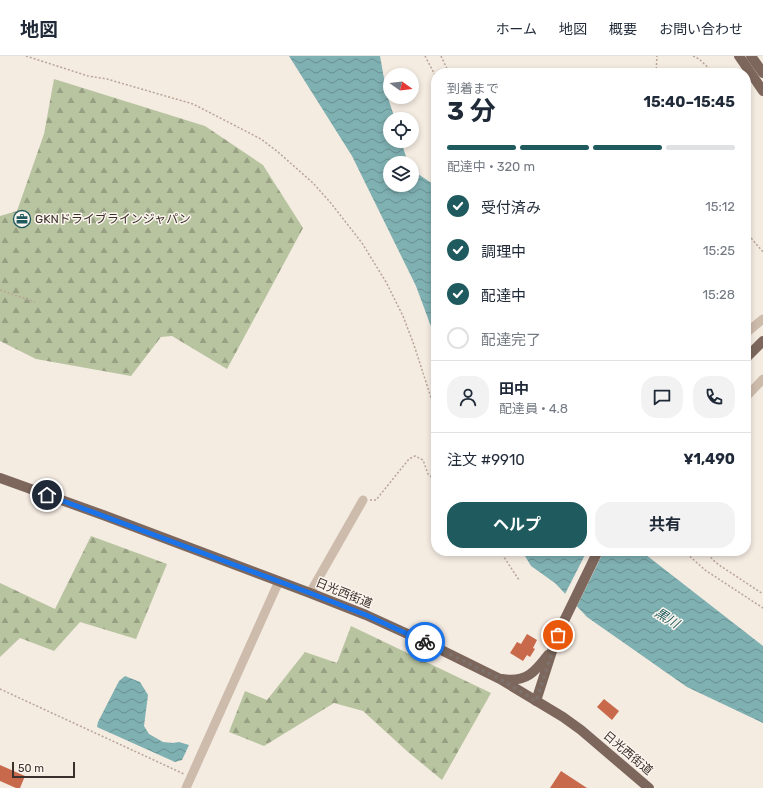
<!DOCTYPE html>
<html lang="ja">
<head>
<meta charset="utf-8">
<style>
	body { margin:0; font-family:Rubik,"Noto Sans JP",sans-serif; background:#f2f2f3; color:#1f2937; height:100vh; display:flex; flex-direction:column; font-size:15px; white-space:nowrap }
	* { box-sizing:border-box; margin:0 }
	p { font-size:13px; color:#747a83 }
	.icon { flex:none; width:22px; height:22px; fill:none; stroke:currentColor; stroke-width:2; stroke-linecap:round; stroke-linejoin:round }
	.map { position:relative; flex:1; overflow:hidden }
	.drawer { position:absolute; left:431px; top:12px; width:320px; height:488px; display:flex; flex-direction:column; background:#fff; border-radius:16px; box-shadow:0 2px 6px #0003 }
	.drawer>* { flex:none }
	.needle { width:26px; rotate:105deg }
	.buttons { position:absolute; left:383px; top:12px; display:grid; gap:8px }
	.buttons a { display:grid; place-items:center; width:36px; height:36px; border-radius:50%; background:#fff; box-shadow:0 2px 6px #0003; font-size:20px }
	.scale { position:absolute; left:12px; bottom:10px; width:63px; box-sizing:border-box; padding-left:4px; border:2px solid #3b302b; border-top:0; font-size:11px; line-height:14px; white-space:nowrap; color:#3b302b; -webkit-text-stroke:3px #fbf5ee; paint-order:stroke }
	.pin { position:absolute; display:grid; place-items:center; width:34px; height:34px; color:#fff; margin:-17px; border:2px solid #fff; border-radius:50%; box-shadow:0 1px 4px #0007 }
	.courier { position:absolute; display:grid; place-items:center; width:40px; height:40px; margin:-20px; border:3px solid #1a73e8; border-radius:50%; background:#fff; color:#222; box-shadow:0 1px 5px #0007 }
	.headline em { font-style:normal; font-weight:700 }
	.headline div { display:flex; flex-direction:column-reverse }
	.headline { display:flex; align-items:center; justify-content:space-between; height:68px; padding:0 16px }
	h1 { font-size:26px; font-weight:700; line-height:30px }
	.bar { display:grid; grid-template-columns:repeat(4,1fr); gap:6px 4px; align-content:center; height:48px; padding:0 16px }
	.bar i { height:5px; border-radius:3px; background:#e0e1e3 }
	.bar .on { background:#1f5a5e }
	.bar p { grid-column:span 4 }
	.line { display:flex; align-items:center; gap:10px; padding:0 16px; border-top:1px solid #e0e1e3 }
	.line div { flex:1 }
	.round { display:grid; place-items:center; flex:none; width:42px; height:42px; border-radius:16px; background:#f2f2f3 }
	ol { padding:0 16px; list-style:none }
	li { display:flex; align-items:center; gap:12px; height:44px }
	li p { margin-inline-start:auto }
	li .icon { padding:4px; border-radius:50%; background:#1f5a5e; color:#fff; stroke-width:4 }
	li:last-child { color:#747a83 }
	li i { width:22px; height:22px; border:2px solid #e0e1e3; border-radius:50% }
	.cta { display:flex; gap:8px; margin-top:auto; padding:8px 16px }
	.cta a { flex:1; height:46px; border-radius:16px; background:#1f5a5e; color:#fff; font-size:16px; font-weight:700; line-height:46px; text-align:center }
	.cta a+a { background:#f2f2f3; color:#1f2937 }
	header { display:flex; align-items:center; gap:24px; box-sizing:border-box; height:56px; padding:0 20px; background:#fff; border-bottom:1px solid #e0e1e3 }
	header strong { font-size:19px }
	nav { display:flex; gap:22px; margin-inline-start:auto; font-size:14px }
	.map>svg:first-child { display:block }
</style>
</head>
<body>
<header>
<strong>地図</strong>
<nav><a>ホーム</a><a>地図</a><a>概要</a><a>お問い合わせ</a></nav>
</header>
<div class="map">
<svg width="763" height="732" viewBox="0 0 763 732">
	<defs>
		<pattern id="forest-firs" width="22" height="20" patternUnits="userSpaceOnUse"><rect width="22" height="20" fill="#b8c4a0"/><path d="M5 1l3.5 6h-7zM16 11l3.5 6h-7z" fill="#97a083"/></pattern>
		<pattern id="water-waves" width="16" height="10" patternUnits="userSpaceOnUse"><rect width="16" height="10" fill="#7fb0b2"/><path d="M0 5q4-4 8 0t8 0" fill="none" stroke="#699091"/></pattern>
	</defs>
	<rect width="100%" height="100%" fill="#f4ebe1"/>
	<!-- forest -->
	<g fill="url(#forest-firs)">
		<polygon points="54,23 205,70 263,109 303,172 227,313 172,280 161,281 131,320 36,303 0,285 0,160 17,155 44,78"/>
		<polygon points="91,480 167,508 136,583 80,566 54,595 20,582 0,601 0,527 55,553"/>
		<polygon points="351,570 491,637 442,724 408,696 363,655 334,647 264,690 229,676 245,635 267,644 305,596 337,607"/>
	</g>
	<!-- water -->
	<g fill="url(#water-waves)">
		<polygon points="289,0 380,0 387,39 395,63 390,63 390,85 401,85 408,107 390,107 390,129 412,129 412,114 436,130 436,284 416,230 352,100"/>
		<polygon points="522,495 641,495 763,590 763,667 687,631 587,561 555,527 531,510"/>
		<polygon points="125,620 140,626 148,639 144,670 149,678 163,686 173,687 179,686 189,689 182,704 175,706 97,671 98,666 119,625"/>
	</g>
	<!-- pier -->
	<polygon fill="#f4ebe1" points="587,495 604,495 576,552 564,540"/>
	<!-- building -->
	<g fill="#c8694b">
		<polygon points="527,578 537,584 533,592 535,593 530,601 527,599 523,605 510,597 517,586 521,588"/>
		<polygon points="604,643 619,655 612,664 597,651"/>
		<polygon points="0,709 25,720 20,732 16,732 0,725"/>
		<polygon points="561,715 587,732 550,732"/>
	</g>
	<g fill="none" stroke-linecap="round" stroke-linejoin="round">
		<!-- path -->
		<g stroke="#b9a596" stroke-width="1.5" stroke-dasharray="2 2" stroke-linecap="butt">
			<polyline points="26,0 88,20 107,23 193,48 261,83 278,96 313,127 330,146 362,187 386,226 403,260 414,289 436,357"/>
			<polyline points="425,0 436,21"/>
			<polyline points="441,0 449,17"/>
			<polyline points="693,0 699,3 714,17"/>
			<polyline points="656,17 657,0"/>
			<polyline points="746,47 749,39"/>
			<polyline points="746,176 763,196"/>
			<polyline points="0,234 35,246"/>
			<polyline points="370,444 376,444 409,403 415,400 423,404 428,418 436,425"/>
			<polyline points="500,495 519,524"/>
			<polyline points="684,495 705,514 763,552"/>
			<polyline points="706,495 713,504 719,509 763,538"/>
			<polyline points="0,633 184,718"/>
		</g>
		<!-- minor -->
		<g stroke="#cdbbac" stroke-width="9">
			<polyline points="746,277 763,263"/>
			<polyline points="746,341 763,323"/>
			<polyline points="310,537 363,444"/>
			<polyline points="186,732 279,525"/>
		</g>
		<!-- major -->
		<g stroke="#7d675c" stroke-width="10">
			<polyline points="739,0 763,35"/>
			<polyline points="751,0 763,17"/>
			<polyline points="746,302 763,285"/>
			<polyline points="0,422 103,459 310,537 366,559 423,585 500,623 563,661 581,674 649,732"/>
			<path d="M 502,623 C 526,627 535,616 548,599"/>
			<polyline points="536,645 553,592 563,567 598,495"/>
		</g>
	</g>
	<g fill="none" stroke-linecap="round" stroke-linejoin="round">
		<!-- done -->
		<polyline stroke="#7c716b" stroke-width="4" stroke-dasharray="0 7.2" points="425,586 500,623 536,645 558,579"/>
		<!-- route -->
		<polyline stroke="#1a73e8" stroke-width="5" points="47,439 310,537 366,559 425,586"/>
	</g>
	<!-- icons -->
	<defs>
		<g id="office-ring" transform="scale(0.9)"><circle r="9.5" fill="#fbf5ee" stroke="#1f5a5e" stroke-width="1.5"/><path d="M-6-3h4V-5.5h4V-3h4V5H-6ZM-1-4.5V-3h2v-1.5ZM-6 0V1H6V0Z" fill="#1f5a5e"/></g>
	</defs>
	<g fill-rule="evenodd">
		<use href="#office-ring" x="22" y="163"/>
	</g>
	<g text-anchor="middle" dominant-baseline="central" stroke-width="3" stroke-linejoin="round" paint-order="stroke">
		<!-- poi labels -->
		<g font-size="12" fill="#3b302b" stroke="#fbf5ee" text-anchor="start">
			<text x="35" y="163">GKNドライブラインジャパン</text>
		</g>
		<!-- street labels -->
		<g font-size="12" fill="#3b302b" stroke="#fbf5ee">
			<text transform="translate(344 537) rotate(22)">日光西街道</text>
			<text transform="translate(628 697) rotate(40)">日光西街道</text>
		</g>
		<!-- water labels -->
		<g font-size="13" font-style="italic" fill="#1f5a5e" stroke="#fbf5ee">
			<text transform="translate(667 562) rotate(32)">黒川</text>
		</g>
	</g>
</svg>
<div class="buttons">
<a><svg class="needle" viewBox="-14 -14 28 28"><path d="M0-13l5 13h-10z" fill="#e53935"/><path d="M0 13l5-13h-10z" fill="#747a83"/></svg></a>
<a><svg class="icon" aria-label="locate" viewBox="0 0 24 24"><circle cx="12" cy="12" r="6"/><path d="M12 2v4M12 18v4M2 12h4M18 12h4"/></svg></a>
<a><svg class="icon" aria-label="layers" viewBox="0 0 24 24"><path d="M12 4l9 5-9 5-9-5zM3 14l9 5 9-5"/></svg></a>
</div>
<div class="scale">50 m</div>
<div class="pin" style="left:558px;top:579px;background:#ea580c"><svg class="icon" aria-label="bag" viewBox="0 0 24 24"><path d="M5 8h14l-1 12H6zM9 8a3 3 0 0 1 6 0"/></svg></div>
<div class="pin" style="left:47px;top:439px;background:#1f2937"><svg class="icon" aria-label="home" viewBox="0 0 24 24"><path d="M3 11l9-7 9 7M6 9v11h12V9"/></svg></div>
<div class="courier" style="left:425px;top:586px"><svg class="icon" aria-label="bike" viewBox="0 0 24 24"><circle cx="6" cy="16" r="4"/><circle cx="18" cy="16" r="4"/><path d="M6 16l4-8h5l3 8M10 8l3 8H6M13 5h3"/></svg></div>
<section class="drawer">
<div class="headline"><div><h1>3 分</h1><p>到着まで</p></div><em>15:40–15:45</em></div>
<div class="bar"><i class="on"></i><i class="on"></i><i class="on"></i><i></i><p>配達中 · 320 m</p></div>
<ol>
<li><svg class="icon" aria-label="check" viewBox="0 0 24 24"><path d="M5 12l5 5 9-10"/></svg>受付済み<p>15:12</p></li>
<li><svg class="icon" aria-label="check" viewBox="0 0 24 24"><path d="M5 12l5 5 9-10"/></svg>調理中<p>15:25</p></li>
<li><svg class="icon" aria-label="check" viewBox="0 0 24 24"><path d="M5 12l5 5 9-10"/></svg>配達中<p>15:28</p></li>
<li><i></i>配達完了</li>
</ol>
<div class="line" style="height:72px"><a class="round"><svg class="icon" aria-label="person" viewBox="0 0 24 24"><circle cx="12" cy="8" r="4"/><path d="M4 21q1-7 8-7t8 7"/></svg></a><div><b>田中</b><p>配達員 · 4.8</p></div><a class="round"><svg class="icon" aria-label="chat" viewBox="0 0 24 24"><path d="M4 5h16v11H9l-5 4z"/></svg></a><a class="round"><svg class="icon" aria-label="phone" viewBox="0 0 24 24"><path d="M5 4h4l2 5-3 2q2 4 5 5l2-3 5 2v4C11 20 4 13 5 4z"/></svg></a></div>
<div class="line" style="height:52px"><div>注文 #9910</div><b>¥1,490</b></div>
<div class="cta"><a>ヘルプ</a><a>共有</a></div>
</section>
</div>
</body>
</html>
